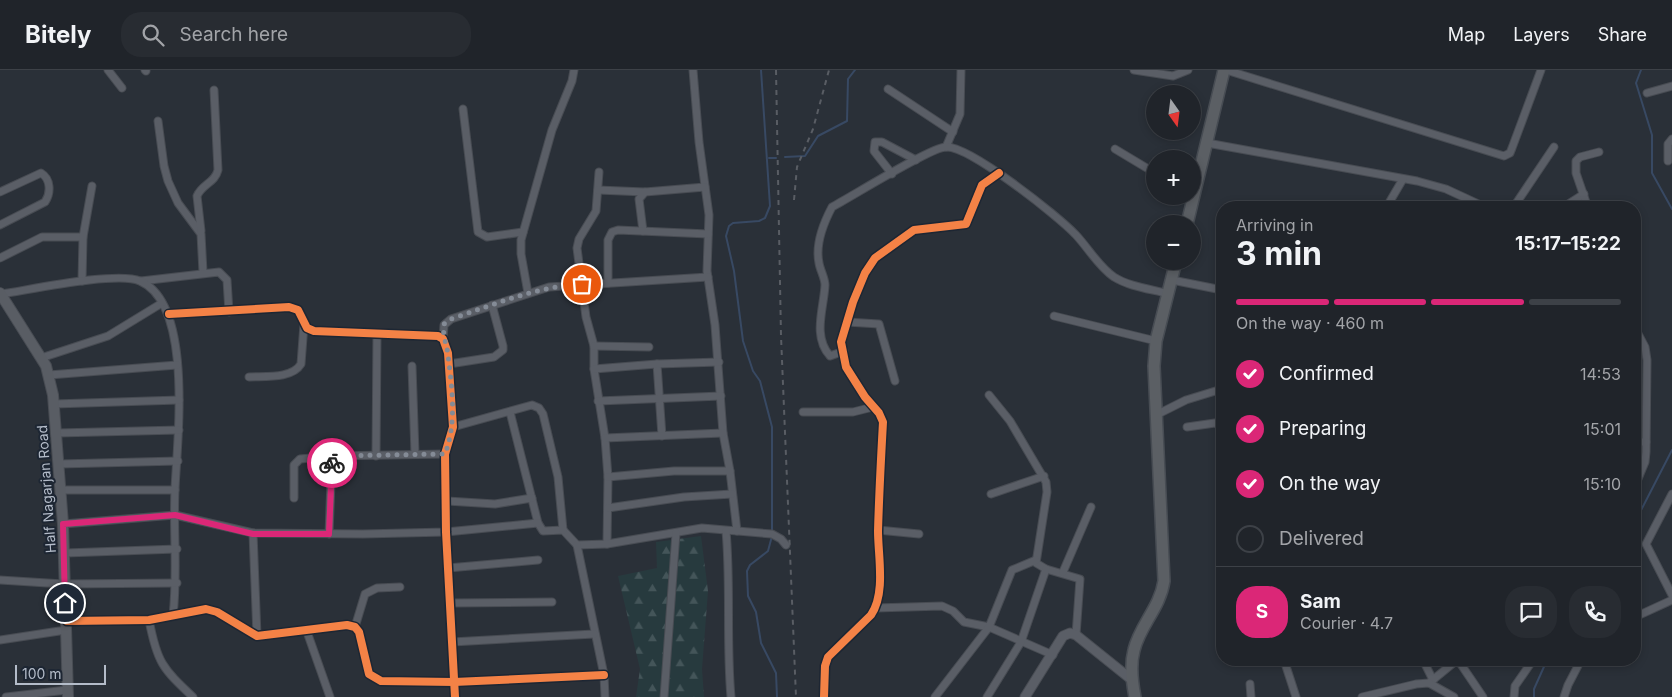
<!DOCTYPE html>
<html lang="en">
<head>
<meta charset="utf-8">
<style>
	body { margin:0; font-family:Inter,sans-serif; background:#282c32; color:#f1f3f6; height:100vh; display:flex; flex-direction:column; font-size:19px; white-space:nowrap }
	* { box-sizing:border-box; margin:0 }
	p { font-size:16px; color:#a2a4a8 }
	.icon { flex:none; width:28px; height:28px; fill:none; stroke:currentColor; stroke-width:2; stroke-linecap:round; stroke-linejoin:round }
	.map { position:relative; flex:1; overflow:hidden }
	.details { position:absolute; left:1216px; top:131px; width:425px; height:465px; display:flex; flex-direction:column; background:#20242a; border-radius:20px; box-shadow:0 2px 8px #0003,0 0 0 1px #3d4147 }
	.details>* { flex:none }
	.needle { width:32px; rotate:166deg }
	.tools { position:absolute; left:1146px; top:15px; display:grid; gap:10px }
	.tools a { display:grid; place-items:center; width:55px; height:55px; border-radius:50%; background:#20242a; box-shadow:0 2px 8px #0003,0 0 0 1px #3d4147; font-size:25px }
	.scale { position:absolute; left:15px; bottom:12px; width:91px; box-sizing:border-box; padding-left:5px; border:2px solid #b4bcc9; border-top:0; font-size:14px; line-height:18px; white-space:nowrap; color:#b4bcc9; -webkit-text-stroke:4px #1d2633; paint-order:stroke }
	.pin { position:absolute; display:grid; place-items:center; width:42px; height:42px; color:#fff; margin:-21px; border:2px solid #fff; border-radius:50%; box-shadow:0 1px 5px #0007 }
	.courier { position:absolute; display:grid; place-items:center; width:50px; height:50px; margin:-25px; border:4px solid #db2777; border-radius:50%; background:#fff; color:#222; box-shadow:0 1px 6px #0007 }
	.overview em { font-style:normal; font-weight:700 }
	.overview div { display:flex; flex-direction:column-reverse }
	.overview { display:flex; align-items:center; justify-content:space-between; height:85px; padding:0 20px }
	h1 { font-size:32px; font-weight:700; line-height:38px }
	.bar { display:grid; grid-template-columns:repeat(4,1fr); gap:8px 5px; align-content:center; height:60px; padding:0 20px }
	.bar i { height:6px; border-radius:4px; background:#3d4147 }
	.bar .current { background:#db2777 }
	.bar p { grid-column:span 4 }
	.line { display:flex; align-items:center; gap:12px; padding:0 20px; border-top:1px solid #3d4147 }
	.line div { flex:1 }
	.round { display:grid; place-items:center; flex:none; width:52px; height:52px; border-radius:20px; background:#282c32 }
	ol { padding:0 20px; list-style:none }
	li { display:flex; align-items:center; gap:15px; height:55px }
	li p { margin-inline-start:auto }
	li .icon { padding:5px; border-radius:50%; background:#db2777; color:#fff; stroke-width:4 }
	li:last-child { color:#a2a4a8 }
	li i { width:28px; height:28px; border:2px solid #3d4147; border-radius:50% }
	header { display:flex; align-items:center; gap:30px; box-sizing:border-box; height:70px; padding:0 25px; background:#20242a; border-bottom:1px solid #3d4147 }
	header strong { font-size:24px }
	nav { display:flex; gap:28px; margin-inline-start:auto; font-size:18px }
	.search { width:350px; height:45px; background:#282c32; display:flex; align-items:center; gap:12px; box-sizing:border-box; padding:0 18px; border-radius:20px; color:#a2a4a8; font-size:19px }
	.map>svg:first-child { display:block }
</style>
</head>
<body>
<header>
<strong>Bitely</strong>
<div class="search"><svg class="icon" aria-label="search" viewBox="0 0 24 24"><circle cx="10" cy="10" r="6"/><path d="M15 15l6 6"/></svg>Search here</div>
<nav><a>Map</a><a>Layers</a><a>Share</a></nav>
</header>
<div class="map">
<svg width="1672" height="627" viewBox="0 0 1672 627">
	<defs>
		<pattern id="forest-firs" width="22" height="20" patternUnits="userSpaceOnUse" patternTransform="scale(1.25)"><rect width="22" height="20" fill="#273a3e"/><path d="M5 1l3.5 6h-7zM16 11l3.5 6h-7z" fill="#445559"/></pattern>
	</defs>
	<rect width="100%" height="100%" fill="#2a3038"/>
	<!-- forest -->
	<polygon fill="url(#forest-firs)" points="701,466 708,521 702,599 704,627 636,627 640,599 618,506 657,498 656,472"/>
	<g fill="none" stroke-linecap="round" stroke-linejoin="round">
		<!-- stream -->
		<g stroke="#384963" stroke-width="2">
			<polyline points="761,0 770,136 765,148 759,151 733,153 729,156 726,166 734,201 743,271 753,301 760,311 772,357 772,461"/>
			<polyline points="1641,0 1636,13 1652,65 1652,103 1672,139"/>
			<polyline points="785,87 805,86 818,66 847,51 848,9 855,0"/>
			<polyline points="769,88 776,88"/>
			<polyline points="1635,452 1672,380"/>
			<polyline points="772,466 768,481 750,495 747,501 748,526 756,542 761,573 776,603 777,627"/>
			<polyline points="1534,627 1534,619 1547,590"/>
		</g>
		<!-- minor casing -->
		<g stroke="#484c53" stroke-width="9">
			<g id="minor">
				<polyline points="108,0 122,18"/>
				<polyline points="145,0 146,1"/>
				<polyline points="693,0 699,72 709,145 707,201 715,255 723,363 730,401 737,461"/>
				<polyline points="1134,0 1173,6 1188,0"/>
				<polyline points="1226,0 1504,86 1510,83 1512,78 1541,0"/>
				<polyline points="888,19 953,62"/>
				<polyline points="1647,23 1672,16"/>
				<polyline points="463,39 478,162 487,167 523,162"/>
				<polyline points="158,51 164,96 168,111 178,133 201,164 203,202"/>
				<polyline points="1207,73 1417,111 1446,119 1487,138"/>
				<polyline points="946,77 960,44 961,0"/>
				<polyline points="1115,79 1155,103"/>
				<polyline points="1668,91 1668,74 1672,69"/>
				<polyline points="599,102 596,141 579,169 577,178 586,247 594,276 594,299 605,368 608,407 607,474"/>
				<polyline points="892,104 874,81 875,72 882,72 916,90"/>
				<polyline points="598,120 645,122"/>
				<path d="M 0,122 L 41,103 C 51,109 51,123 45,132 L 0,155"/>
				<polyline points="1386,138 1403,109"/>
				<polyline points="1513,138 1554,77"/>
				<polyline points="1562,138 1584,124"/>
				<polyline points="1588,138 1576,103 1576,91 1580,87 1599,82"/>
				<path d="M 201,161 L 197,126 C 202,114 215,113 218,100 L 214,20"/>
				<polyline points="643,161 639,129 645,122 705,117"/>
				<polyline points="0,188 42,167 83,167"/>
				<polyline points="1172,210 1222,220"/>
				<polyline points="82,211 83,167 92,116"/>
				<polyline points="141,211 219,202 227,210 229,242"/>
				<polyline points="608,213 608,170 612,162 618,160 708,164"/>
				<polyline points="528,223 521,184 521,170 552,60 572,11 574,0"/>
				<path d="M 1,224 C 29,220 117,201 140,211 C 194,234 177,372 175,419 C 173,462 178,503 173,545"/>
				<polyline points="169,244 289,237 298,240 307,258 314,261 438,266 443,269 448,283 453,357 445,384 446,462 455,627"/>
				<polyline points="1054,246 1156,271"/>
				<polyline points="847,252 879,254 895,311"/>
				<polyline points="1635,258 1645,277 1647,290 1646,382 1645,392 1635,416"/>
				<polyline points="443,269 444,255 451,249 549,217 708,207"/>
				<polyline points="594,276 649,277"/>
				<path d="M 844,281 L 830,286 C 812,266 824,238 825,215 C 825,208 820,200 819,193 C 815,174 823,154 832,137 C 851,127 931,77 946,77 C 970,76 1058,146 1076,165 C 1089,179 1099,197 1114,207 C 1130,217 1151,219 1169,224"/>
				<polyline points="41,288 108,266 162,233"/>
				<polyline points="449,294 494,287 503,280 503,276 492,235"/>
				<polyline points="657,294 662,366"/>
				<polyline points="412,296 415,384"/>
				<polyline points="594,299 657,294 719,292"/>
				<polyline points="49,305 177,295"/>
				<path d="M 249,307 C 265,306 292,309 301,294 L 304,254"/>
				<polyline points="989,325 1010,351 1046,412 1047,422 1036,493 1046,499 1080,509 1076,565"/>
				<polyline points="598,331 721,326"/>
				<polyline points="54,334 179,330"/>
				<polyline points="510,342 538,453 543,461 563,460 577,475 607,474 702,458 772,464 781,469 786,475"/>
				<polyline points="803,342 853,342 873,337"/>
				<polyline points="1158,344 1186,330 1222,319"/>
				<polyline points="453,357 532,335 539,338 543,344 558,407 563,460"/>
				<polyline points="1187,357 1215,353 1222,357"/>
				<polyline points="57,363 179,360"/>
				<polyline points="605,368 723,363"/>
				<polyline points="1635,372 1646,372"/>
				<polyline points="376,386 377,264"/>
				<polyline points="59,394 178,391"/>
				<polyline points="608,407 674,401 730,401"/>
				<polyline points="61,420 175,420"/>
				<polyline points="991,424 1044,406"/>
				<polyline points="1672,424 1646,474 1672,525"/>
				<polyline points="294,428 294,395 300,389 332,386 445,384"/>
				<polyline points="447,431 495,434 532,428"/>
				<polyline points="608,438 684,427 732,424"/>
				<polyline points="63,454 175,445 253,463 363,464 446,462 538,453"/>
				<polyline points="878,460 919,464"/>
				<path d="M 726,461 C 731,516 726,572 731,627"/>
				<polyline points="253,463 257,566"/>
				<polyline points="329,464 332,386"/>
				<polyline points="577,475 604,605 605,627"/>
				<polyline points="65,483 177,479"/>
				<polyline points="448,498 538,490"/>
				<polyline points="1063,502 1091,437"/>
				<polyline points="0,510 63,514 177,513"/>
				<polyline points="450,533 552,532"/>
				<polyline points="875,538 942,536 953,541 964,552 989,557 1053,585"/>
				<polyline points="1635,547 1672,530"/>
				<path d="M 149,550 C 157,592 162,598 193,627"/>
				<polyline points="67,551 149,550 206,539 217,542 257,566 347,555 355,557 359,562 369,604 381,611 454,612 604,605"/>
				<polyline points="355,557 365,524 377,518 400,517"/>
				<polyline points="306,559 330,627"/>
				<polyline points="0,570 66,560"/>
				<polyline points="452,572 594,564"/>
				<polyline points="1284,590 1296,627"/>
				<polyline points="1423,590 1433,610"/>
				<polyline points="1458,590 1483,627"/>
				<polyline points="1429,613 1457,590"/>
				<polyline points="1250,614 1251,627"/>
				<polyline points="6,627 67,620"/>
				<polyline points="664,627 676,463"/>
				<path d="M 824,627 L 825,596 L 828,587 L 871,545 C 886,523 878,486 878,461 C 879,425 881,388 883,352 L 879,343 L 865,327 L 846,297 L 841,272 L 853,232 L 865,203 L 875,188 L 914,160 L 966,154 L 982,115 L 999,103"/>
				<polyline points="935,627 989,557 1012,500 1036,490"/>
				<polyline points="987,627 1021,572 1046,499"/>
				<polyline points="1362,627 1416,614 1429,613 1454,627"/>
				<polyline points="1514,627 1515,616 1533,590"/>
				<polyline points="1564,627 1568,615 1581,590"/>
			</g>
		</g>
		<!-- tertiary casing -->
		<g stroke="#484c53" stroke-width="11">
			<polyline id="tertiary" points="1025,627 1063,566 1070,563 1076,565 1132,610"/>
		</g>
		<!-- secondary casing -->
		<g stroke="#484c53" stroke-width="12">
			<polyline id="secondary" points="0,223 46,296 53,325 63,454 68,627"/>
		</g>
		<!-- trunk casing -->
		<g stroke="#474c53" stroke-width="14">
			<g id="trunk">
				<polyline points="1187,154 1224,0"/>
				<path d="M 1135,627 C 1132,612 1130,595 1134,580 C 1140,555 1160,538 1164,511 L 1154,296 L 1156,271 L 1176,191"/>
			</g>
		</g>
		<!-- minor -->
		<use href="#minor" stroke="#5a5e66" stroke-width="7"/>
		<!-- tertiary -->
		<use href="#tertiary" stroke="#5a5e66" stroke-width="9"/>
		<!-- secondary -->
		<use href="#secondary" stroke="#595d64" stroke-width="10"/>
		<!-- trunk -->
		<use href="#trunk" stroke="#5b5f64" stroke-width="11"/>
		<!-- rail -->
		<g stroke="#595d64" stroke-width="2" stroke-dasharray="5 5" stroke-linecap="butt">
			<polyline points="776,0 781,266 796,627"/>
			<polyline points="794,130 797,97 813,59 829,0"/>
		</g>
		<!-- cycleway casing -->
		<g stroke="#1d2633" stroke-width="11">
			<g id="cycleway">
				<polyline points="169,244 289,237 298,240 307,258 314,261 438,266 443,269 448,283 453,357 445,384 446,462 455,627"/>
				<polyline points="67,551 149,550 206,539 217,542 257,566 347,555 355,557 359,562 369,604 381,611 454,612 604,605"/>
				<path d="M 824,627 L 825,596 L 828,587 L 871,545 C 886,523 878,486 878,461 C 879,425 881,388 883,352 L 879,343 L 865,327 L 846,297 L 841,272 L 853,232 L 865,203 L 875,188 L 914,160 L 966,154 L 982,115 L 999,103"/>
			</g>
		</g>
		<!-- cycleway -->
		<use href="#cycleway" stroke="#f48246" stroke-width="8"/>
	</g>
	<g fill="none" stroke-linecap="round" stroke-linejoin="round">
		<!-- done -->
		<path stroke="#848b96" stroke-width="5" stroke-dasharray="0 9" d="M 332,393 L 332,386 L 445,384 C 457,353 452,317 448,285 C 447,274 442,266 444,254 L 451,249 C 496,234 535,217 582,214"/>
		<!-- route -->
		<polyline stroke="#db2777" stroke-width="6" points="65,533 63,454 175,445 253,464 329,464 332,393"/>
	</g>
	<g text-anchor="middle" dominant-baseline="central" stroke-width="4" stroke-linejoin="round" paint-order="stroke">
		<!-- street labels -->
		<g font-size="14" fill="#b4bcc9" stroke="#1d2633">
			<text transform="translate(46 419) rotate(-94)">Half Nagarjan Road</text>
		</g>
	</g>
</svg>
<div class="tools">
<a><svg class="needle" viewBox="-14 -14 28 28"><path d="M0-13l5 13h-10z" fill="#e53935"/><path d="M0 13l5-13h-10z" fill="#a2a4a8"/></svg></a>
<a>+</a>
<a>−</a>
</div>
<div class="scale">100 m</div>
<div class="pin" style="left:582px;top:214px;background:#ea580c"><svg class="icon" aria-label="bag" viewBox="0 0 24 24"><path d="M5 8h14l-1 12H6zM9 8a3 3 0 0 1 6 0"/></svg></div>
<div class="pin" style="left:65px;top:533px;background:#1f2937"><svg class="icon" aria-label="home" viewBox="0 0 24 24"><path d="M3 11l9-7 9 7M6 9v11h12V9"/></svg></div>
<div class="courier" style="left:332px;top:393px"><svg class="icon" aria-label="bike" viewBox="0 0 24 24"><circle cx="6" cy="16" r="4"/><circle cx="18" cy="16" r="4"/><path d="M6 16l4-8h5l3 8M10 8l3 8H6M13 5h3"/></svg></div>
<section class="details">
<div class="overview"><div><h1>3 min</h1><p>Arriving in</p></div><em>15:17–15:22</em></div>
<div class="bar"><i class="current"></i><i class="current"></i><i class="current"></i><i></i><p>On the way · 460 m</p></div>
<ol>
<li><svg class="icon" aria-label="check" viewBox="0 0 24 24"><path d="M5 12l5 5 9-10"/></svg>Confirmed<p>14:53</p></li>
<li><svg class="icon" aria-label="check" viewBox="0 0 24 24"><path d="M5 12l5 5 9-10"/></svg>Preparing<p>15:01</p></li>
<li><svg class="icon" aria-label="check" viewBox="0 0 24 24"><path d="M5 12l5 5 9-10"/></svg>On the way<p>15:10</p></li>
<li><i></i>Delivered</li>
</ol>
<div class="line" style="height:90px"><b class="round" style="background:#db2777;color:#fff">S</b><div><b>Sam</b><p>Courier · 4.7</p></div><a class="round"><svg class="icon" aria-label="chat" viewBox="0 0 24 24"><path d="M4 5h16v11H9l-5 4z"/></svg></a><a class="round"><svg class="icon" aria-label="phone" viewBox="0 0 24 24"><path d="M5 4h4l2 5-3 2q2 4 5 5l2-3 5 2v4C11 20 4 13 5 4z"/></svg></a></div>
</section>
</div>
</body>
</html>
